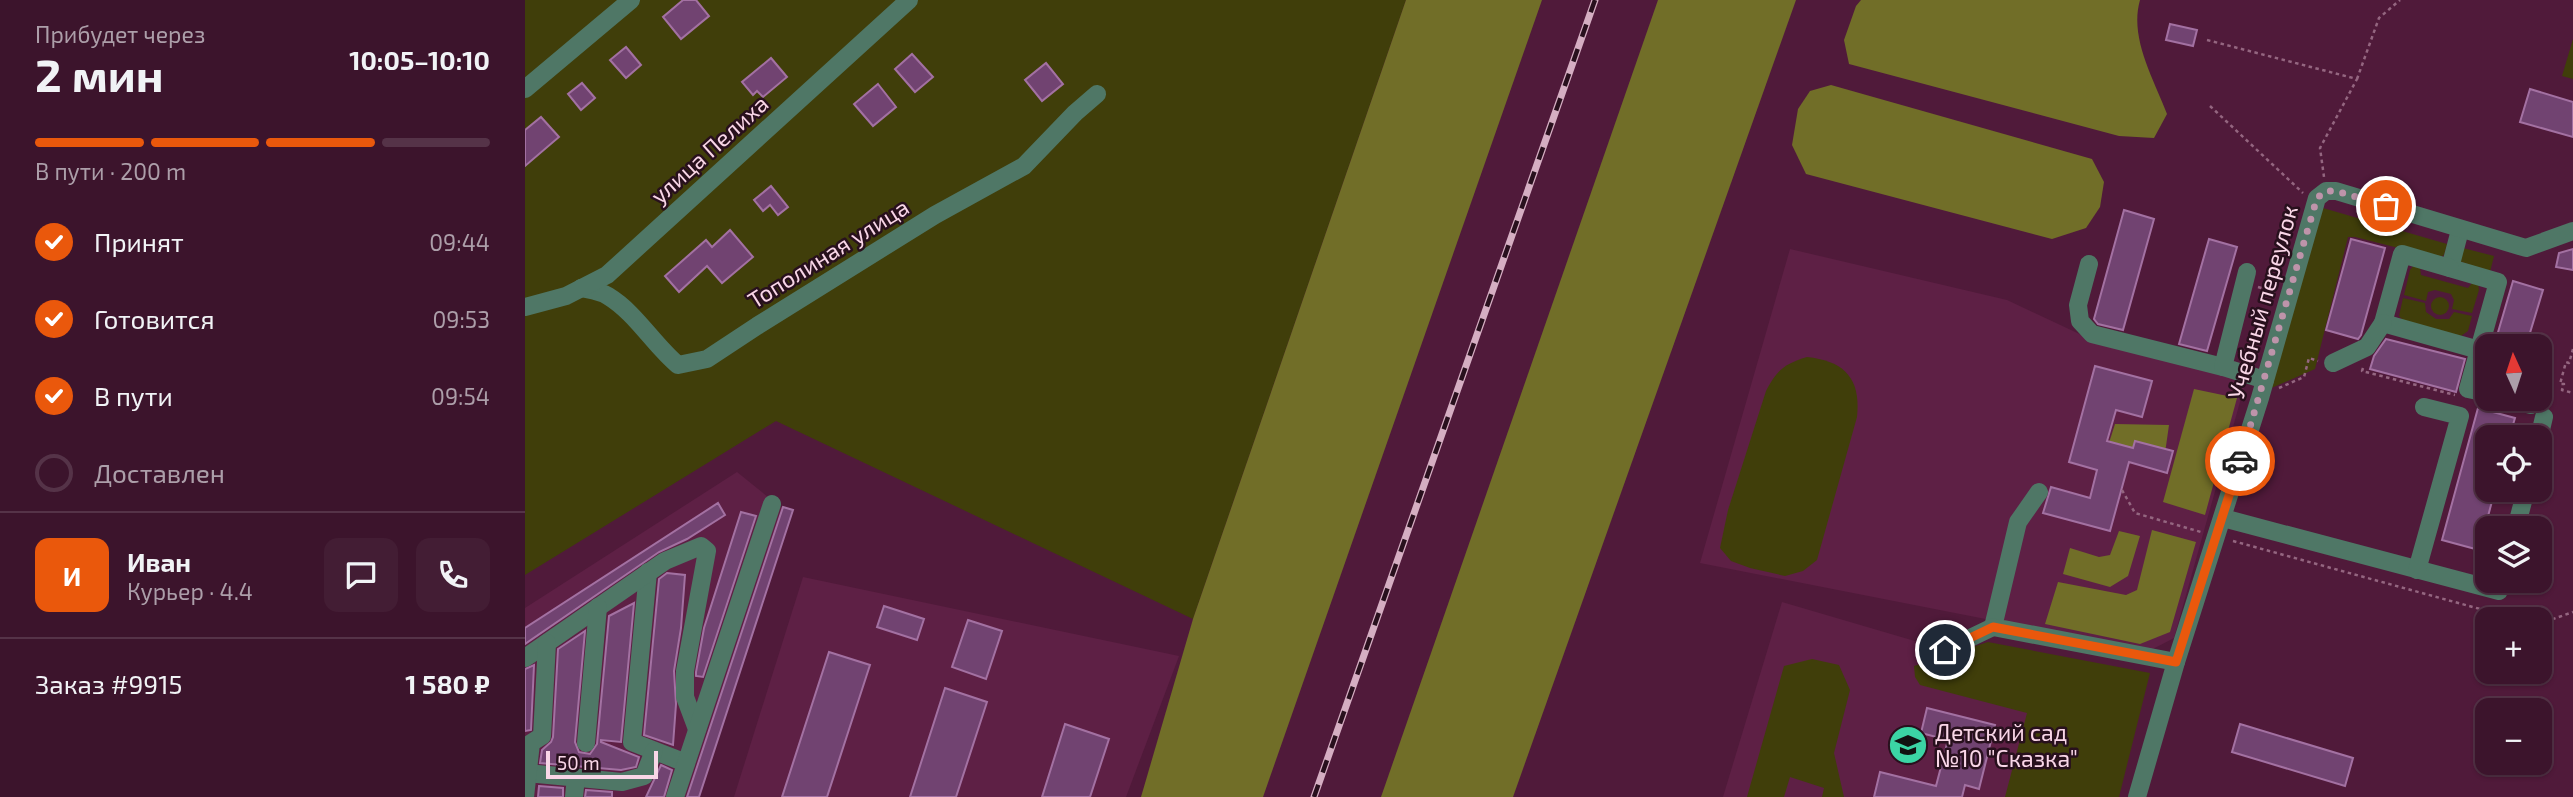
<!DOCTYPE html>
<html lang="ru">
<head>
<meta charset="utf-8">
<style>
	body { margin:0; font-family:"Exo 2",sans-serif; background:#431d34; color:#f1f3f6; height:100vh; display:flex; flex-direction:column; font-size:26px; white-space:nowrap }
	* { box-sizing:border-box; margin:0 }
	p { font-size:23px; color:#ac9ea9 }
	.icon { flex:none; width:38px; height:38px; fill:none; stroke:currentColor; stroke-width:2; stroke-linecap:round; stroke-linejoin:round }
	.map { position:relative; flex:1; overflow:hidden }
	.sheet { display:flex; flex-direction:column; background:#3c142c; width:525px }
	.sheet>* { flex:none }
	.needle { width:46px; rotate:357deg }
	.tools { position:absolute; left:1950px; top:334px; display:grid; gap:14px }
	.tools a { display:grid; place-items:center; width:77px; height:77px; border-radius:14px; background:#3c142c; box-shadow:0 2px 5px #0004,0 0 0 2px #553348; font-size:35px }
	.scale { position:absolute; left:21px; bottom:18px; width:112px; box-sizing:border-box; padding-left:7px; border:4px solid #f9d6e7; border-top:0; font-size:19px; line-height:24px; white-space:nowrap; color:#f9d6e7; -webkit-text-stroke:5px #28101d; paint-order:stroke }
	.pin { position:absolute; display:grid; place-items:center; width:60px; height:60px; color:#fff; margin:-30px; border:4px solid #fff; border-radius:50%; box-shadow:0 2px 7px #0007 }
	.courier { position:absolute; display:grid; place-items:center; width:70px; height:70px; margin:-35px; border:5px solid #ea580c; border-radius:50%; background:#fff; color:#222; box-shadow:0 2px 9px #0007 }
	.summary em { font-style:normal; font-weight:700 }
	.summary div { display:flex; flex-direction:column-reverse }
	.summary { display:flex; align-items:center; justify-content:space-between; height:119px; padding:0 35px }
	h1 { font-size:46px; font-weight:700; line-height:52px }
	.bar { display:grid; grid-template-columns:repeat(4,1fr); gap:10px 7px; align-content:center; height:84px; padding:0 35px }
	.bar i { height:9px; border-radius:5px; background:#553348 }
	.bar .selected { background:#ea580c }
	.bar p { grid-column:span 4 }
	.line { display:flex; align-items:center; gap:18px; padding:0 35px; border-top:2px solid #553348 }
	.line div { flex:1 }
	.round { display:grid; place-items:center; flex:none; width:74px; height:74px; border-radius:14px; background:#431d34 }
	ol { padding:0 35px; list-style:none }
	li { display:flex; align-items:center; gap:21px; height:77px }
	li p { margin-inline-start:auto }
	li .icon { padding:7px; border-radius:50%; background:#ea580c; color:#fff; stroke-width:4 }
	li:last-child { color:#ac9ea9 }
	li i { width:38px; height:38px; border:4px solid #553348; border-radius:50% }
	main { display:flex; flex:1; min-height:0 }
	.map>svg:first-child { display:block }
</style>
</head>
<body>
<main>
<section class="sheet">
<div class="summary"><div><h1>2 мин</h1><p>Прибудет через</p></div><em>10:05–10:10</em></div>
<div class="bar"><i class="selected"></i><i class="selected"></i><i class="selected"></i><i></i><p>В пути · 200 m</p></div>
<ol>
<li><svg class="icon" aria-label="check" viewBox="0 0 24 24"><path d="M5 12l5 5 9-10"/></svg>Принят<p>09:44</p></li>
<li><svg class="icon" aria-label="check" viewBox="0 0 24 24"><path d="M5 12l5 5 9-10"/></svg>Готовится<p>09:53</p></li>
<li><svg class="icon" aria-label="check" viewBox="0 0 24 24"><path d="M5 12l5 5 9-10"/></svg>В пути<p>09:54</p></li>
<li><i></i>Доставлен</li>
</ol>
<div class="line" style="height:126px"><b class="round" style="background:#ea580c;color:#fff">И</b><div><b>Иван</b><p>Курьер · 4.4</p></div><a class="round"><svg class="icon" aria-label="chat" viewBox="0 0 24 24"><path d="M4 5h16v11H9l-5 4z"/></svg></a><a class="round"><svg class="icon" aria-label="phone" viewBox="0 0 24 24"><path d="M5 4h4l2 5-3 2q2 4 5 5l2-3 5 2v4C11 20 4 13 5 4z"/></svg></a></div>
<div class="line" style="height:91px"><div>Заказ #9915</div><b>1 580 ₽</b></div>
</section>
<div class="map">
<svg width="2048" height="797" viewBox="0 0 2048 797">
	<rect width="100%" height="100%" fill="#501a3a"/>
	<!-- built -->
	<g fill="#5e2045">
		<polygon points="1265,249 1482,300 1563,338 1717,376 1720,384 1649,638 1624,651 1175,563"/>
		<polygon points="212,472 254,506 268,510 174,797 0,797 0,608"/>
		<polygon points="278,577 654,656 601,797 209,797"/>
		<polygon points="1257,602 1567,693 1537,797 1198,797"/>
	</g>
	<!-- green -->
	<g fill="#403e0a">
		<polygon points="0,0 881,0 668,619 251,421 0,575"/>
		<polygon points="2048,39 2048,79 2037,76"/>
		<polygon points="1798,208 1922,244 1919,255 1913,258 1830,237 1823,237 1790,369 1742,390"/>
		<polygon points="1938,248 1969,256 1965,272 1934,261"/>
		<polygon points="1889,265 1895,268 1896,275 1943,288 1948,282 1953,282 1954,290 1947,313 1927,309 1929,300 1926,294 1910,290 1903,292 1901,301 1879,295 1885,270"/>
		<circle cx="1915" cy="306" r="9"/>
		<polygon points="1878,298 1900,303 1901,312 1911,319 1924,319 1929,312 1947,316 1943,331 1936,336 1880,322 1874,316"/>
		<path d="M 1282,357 C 1320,361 1336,379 1332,417 L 1292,560 L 1278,571 L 1260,576 L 1225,568 L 1206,561 L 1195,548 L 1203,510 L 1241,391 C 1252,370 1259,364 1282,357 Z"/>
		<polygon points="1463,642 1625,673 1594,797 1480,797 1502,713 1395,685 1390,677 1389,666"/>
		<polygon points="1287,659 1314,665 1325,690 1309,753 1319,797 1297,797 1299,788 1265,777 1259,797 1222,797 1259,666"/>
	</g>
	<!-- forest -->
	<g fill="#716e28">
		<polygon points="881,0 1017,0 738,797 616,797 668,619"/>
		<polygon points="1133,0 1271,0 988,797 856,797"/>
		<path d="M 1336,0 L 1615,0 C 1604,38 1629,79 1642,114 L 1629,138 L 1594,136 L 1324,64 L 1319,40 L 1331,6 Z"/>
		<polygon points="1306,85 1567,159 1579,182 1575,207 1561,228 1527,239 1281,174 1267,145 1273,109 1285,91"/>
		<polygon points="1669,389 1712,398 1680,515 1638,502"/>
		<polygon points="1590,424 1644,425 1639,460 1582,449"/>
		<polygon points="1627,530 1671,542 1645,632 1615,644 1520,624 1533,582 1601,595 1612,590"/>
		<polygon points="1594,531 1615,536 1603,576 1585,587 1538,574 1545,548 1574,557 1585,555"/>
	</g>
	<!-- building -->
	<g fill="#714371" stroke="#a371a2" stroke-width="2">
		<polygon points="158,0 171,0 184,16 156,39 138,17"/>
		<polygon points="1645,24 1672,30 1668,46 1641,40"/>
		<polygon points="101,47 116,65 101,78 85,60"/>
		<polygon points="387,54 408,77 390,92 370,69"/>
		<polygon points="246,58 262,77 238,97 232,91 228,95 217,82"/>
		<polygon points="521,63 538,84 517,101 500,80"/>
		<polygon points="57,83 70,98 56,110 43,94"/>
		<polygon points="353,84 371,107 348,126 329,104"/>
		<polygon points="2005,89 2048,102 2048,137 1995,122"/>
		<polygon points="16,117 34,137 0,166 0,130"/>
		<polygon points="246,186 263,207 253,215 245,205 238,211 229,200"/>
		<polygon points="1599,210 1629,219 1598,330 1573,324 1569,319"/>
		<polygon points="205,230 228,257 197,283 182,266 154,292 140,276 181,240 187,247"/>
		<polygon points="1684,239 1712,247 1682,351 1654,344"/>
		<polygon points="1826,239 1860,248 1836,335 1833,339 1801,330"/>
		<polygon points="2048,249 2048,270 2031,267 2034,253"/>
		<polygon points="1988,281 2018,290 2001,346 1969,346"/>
		<polygon points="1861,339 1940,359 1931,392 1845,369 1849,356"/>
		<polygon points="1570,366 1627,381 1617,417 1591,410 1582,441 1608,448 1610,441 1648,451 1642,473 1604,462 1585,531 1518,513 1526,487 1565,498 1572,470 1544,462"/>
		<polygon points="1953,408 1990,418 1984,438 1962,438 1962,490 1970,490 1954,550 1917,540"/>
		<polygon points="193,503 200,515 162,539 134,552 0,644 0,628"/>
		<polygon points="258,507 268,510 174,797 162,797"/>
		<polygon points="216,512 231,516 178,677 171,676 171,672 179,628"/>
		<polygon points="142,573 160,575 156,628 149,671 151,704 148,745 119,735 134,579"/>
		<polygon points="109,603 96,742 76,740 76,742 114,757 111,767 96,770 15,763 17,750 26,742 28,737 33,649 60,631 50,742 54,752 65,754 72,744 84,616"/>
		<polygon points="359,606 399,619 392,640 352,627"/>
		<polygon points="443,620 477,631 461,679 427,667"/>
		<polygon points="304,652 345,665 302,797 257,797"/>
		<polygon points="9,665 6,730 0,731 0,669"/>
		<polygon points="420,688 462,702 431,797 385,797"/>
		<polygon points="1402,708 1470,725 1454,789 1440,785 1437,797 1349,797 1355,772 1411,786 1423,740 1396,733"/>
		<polygon points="540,724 584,739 565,797 517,797"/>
		<polygon points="1715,724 1828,758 1820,786 1707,752"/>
		<polygon points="136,765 147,770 139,797 121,797"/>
		<polygon points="14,786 38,788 38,797 13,797"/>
		<polygon points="61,790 87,792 87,797 60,797"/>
	</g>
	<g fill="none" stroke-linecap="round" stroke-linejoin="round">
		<!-- path -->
		<g stroke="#946680" stroke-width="2.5" stroke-dasharray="3.5 3.5" stroke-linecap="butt">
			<polyline points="1682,40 1832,79 1795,148 1799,177"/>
			<polyline points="1832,79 1854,18 1875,0"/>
			<polyline points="1685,106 1778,193"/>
			<polyline points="1733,287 1750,292"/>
			<polyline points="2048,349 2044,363 2041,362 2035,384 2039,384 2037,390 2048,393"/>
			<polyline points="1838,368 1837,371 1930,395"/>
			<polyline points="1754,388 1779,377 1784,358 1793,361"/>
			<polyline points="1597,490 1610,513 1676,532"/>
			<polyline points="1708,541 1995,620"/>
			<polyline points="2014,624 2048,612"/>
		</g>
		<!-- minor -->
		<g stroke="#4f7766" stroke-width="18">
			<polyline points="0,89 106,0"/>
			<polyline points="1935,230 1925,268 1973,282 1943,389 1962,393"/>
			<polyline points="1564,264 1553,305 1555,321 1567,334 1698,367"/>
			<polyline points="1925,268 1877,254 1858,323 1954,350"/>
			<polyline points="1722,272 1698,367 1740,380"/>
			<path d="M 56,288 C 65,290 75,291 83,296 C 111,313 128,344 153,365 L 182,359 L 232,326 L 410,215 L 499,166 L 550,113 L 572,94"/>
			<polyline points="0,307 41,296 82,275 384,0"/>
			<polyline points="1808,363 1842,347 1858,323"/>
			<polyline points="1984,399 2006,405"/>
			<polyline points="2014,438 2019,417"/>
			<polyline points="1514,492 1493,522 1468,627 1651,662"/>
			<polyline points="1698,518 1974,591 1977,581"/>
			<polyline points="1991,528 2001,490"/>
			<polyline points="1892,570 1935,416 1899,407"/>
			<polyline points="123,572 107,742 161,763"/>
			<polyline points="1420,650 1468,627"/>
			<polyline points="0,658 140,561 176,546 182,551 160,671 160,697 172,729"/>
			<polyline points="61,743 73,607"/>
			<polyline points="2,773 97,782 119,776 129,751"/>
			<polyline points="0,797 6,743 17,736 22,643"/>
			<polyline points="49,797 51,777"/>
			<polyline points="150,797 247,504"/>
			<polyline points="1612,797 1651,662 1735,398 1792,198 1801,191 1811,191 2001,248 2048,231"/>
		</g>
		<!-- rail casing -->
		<g stroke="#d5aec2" stroke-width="7">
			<polyline id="rail" points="789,797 1070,0"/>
		</g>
		<!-- rail -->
		<use href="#rail" stroke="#28101d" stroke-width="4.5" stroke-dasharray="13" stroke-linecap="butt"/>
	</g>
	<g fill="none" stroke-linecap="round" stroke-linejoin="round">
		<!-- done -->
		<polyline stroke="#be94aa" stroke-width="7" stroke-dasharray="0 12.6" points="1715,461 1792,198 1801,191 1811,191 1861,206"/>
		<!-- route -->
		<polyline stroke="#ea580c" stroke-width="9" points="1420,650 1468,627 1651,662 1715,461"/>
	</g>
	<!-- icons -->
	<defs>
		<g id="school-disc" transform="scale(2.0125)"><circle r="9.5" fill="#3bd4a4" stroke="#28101d"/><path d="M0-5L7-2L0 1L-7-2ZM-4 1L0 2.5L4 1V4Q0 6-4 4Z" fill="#111"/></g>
	</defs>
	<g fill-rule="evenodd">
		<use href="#school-disc" x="1383" y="745"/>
	</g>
	<g text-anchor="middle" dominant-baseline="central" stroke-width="5" stroke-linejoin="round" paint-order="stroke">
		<!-- street labels -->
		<g font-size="23" fill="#f9d6e7" stroke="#28101d">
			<text transform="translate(184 149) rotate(-42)">улица Пелиха</text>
			<text transform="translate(303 253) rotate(-32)">Тополиная улица</text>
			<text transform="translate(1737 302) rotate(-74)">Учебный переулок</text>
		</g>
		<!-- poi labels -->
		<g font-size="23" fill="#f9d6e7" stroke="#28101d" text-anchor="start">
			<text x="1410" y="732">Детский сад<tspan x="1410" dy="26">№10 "Сказка"</tspan></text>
		</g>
	</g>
</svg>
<div class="tools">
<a><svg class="needle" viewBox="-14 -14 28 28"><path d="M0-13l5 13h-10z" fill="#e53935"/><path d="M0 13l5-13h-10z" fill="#ac9ea9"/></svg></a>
<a><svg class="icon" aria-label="locate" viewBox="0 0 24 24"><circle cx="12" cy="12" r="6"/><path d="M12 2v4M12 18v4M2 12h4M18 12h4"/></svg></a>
<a><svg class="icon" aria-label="layers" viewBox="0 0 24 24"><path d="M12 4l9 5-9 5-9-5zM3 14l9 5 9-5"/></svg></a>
<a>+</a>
<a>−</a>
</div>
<div class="scale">50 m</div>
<div class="pin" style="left:1861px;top:206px;background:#ea580c"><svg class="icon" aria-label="bag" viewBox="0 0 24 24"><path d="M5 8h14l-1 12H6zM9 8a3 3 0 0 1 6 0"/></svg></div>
<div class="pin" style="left:1420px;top:650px;background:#1f2937"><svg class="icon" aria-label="home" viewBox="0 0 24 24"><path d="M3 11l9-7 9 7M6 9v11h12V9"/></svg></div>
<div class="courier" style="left:1715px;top:461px"><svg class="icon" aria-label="car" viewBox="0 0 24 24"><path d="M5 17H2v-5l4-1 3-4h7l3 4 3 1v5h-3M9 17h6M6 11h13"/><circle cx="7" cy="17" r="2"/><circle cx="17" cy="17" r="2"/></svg></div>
</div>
</main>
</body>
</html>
